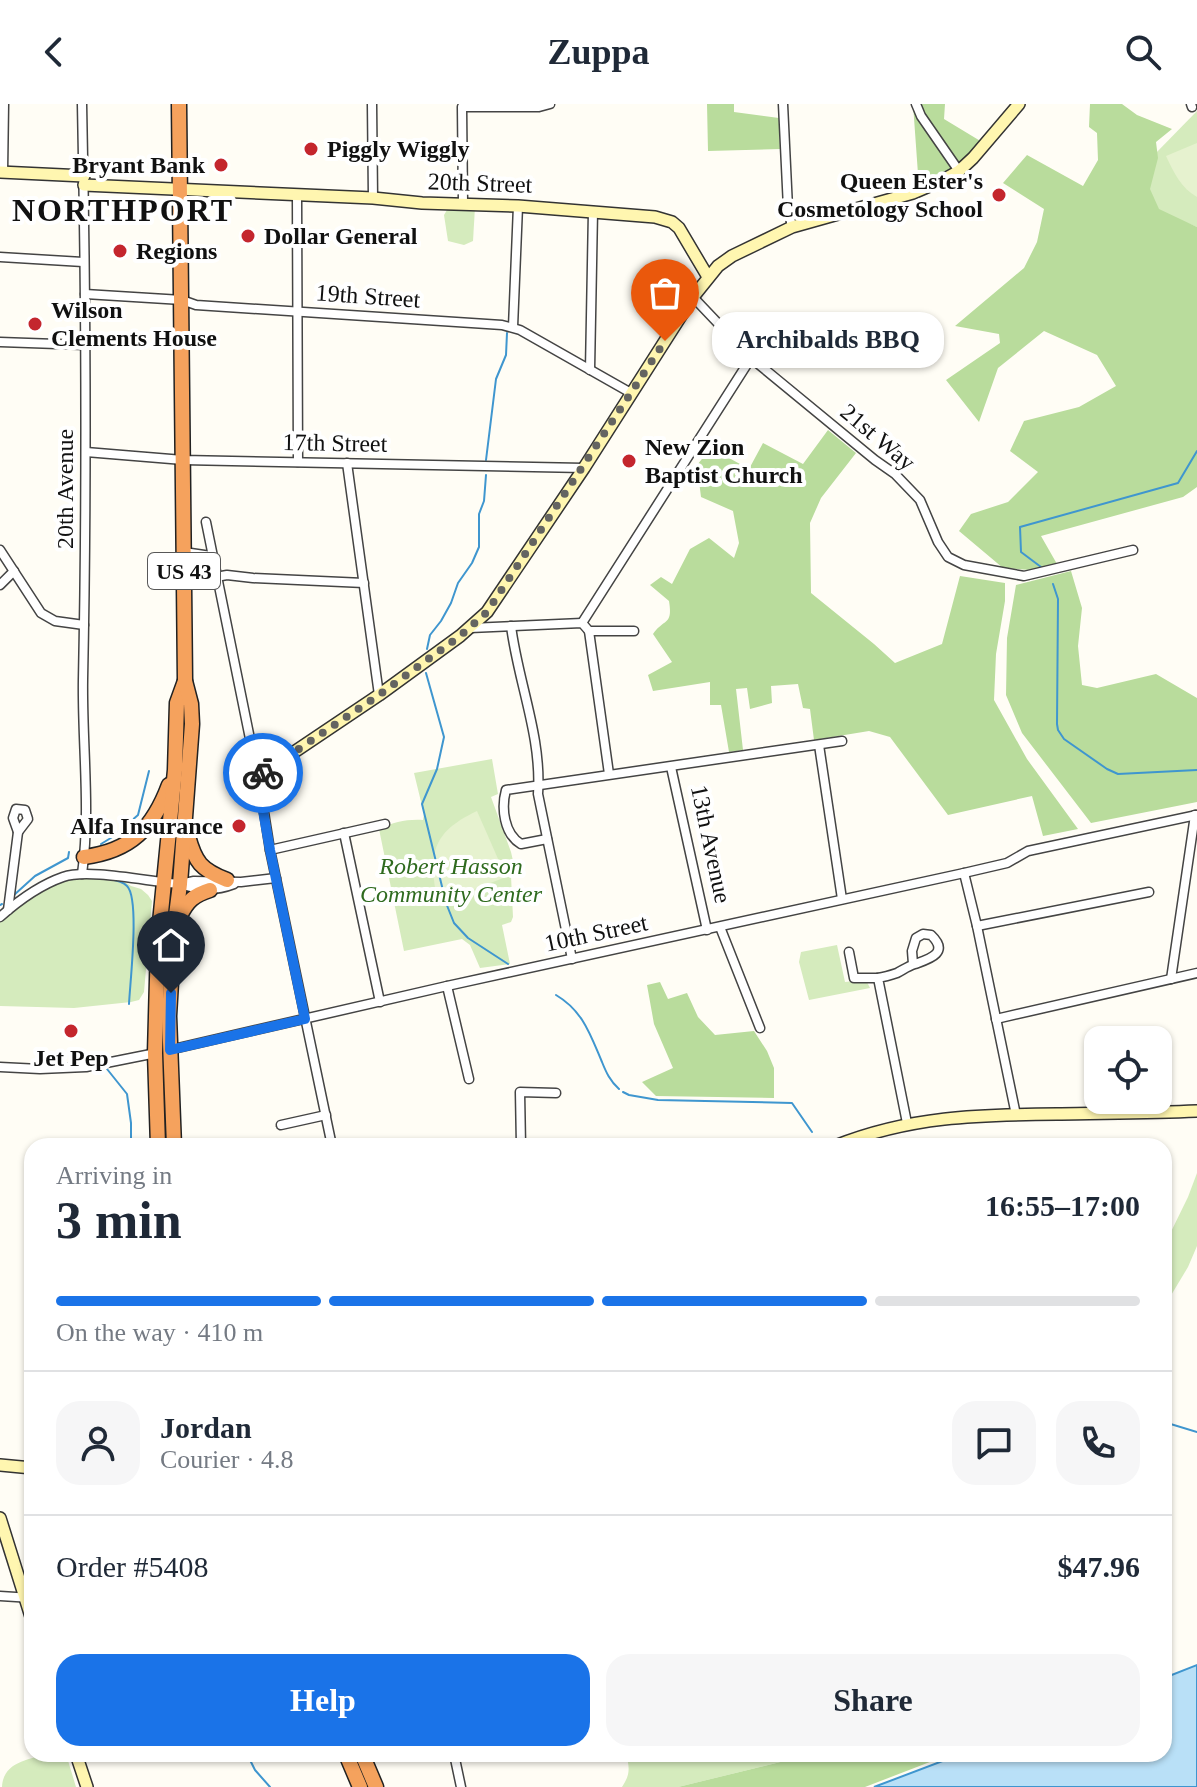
<!DOCTYPE html>
<html lang="en">
<head>
<meta charset="utf-8">
<style>
	body { margin:0; font-family:"Times New Roman",serif; background:#f6f6f7; color:#1f2937; height:100vh; display:flex; flex-direction:column; font-size:30px; white-space:nowrap }
	* { box-sizing:border-box; margin:0 }
	p { font-size:26px; color:#747a83 }
	.icon { flex:none; width:44px; height:44px; fill:none; stroke:currentColor; stroke-width:2; stroke-linecap:round; stroke-linejoin:round }
	.map { position:relative; flex:1; overflow:hidden }
	.details { position:absolute; left:24px; top:1034px; width:1148px; height:624px; display:flex; flex-direction:column; background:#fff; border-radius:24px; box-shadow:0 2px 6px #0004 }
	.details>* { flex:none }
	.fabs { position:absolute; left:1084px; top:922px; display:grid; gap:16px }
	.fabs a { display:grid; place-items:center; width:88px; height:88px; border-radius:16px; background:#fff; box-shadow:0 2px 6px #0004; font-size:40px }
	.pin { position:absolute; display:grid; place-items:center; width:68px; height:68px; color:#fff; margin:-82px -34px; border-radius:50% 50% 50% 0; rotate:-45deg; box-shadow:0 0 8px #0007 }
	.pin .icon { rotate:45deg }
	.courier { position:absolute; display:grid; place-items:center; width:80px; height:80px; margin:-40px; border:6px solid #1a73e8; border-radius:50%; background:#fff; color:#222; box-shadow:0 2px 10px #0007 }
	.bubble { position:absolute; height:56px; border-radius:24px; background:#fff; box-shadow:0 2px 6px #0004; font-size:26px; font-weight:700; line-height:56px; text-align:center }
	.overview em { font-style:normal; font-weight:700 }
	.overview div { display:flex; flex-direction:column-reverse }
	.overview { display:flex; align-items:center; justify-content:space-between; height:136px; padding:0 32px }
	h1 { font-size:52px; font-weight:700; line-height:60px }
	.bar { display:grid; grid-template-columns:repeat(4,1fr); gap:12px 8px; align-content:center; height:96px; padding:0 32px }
	.bar i { height:10px; border-radius:6px; background:#e0e1e3 }
	.bar .current { background:#1a73e8 }
	.bar p { grid-column:span 4 }
	.line { display:flex; align-items:center; gap:20px; padding:0 32px; border-top:2px solid #e0e1e3 }
	.line div { flex:1 }
	.round { display:grid; place-items:center; flex:none; width:84px; height:84px; border-radius:24px; background:#f6f6f7 }
	.cta { display:flex; gap:16px; margin-top:auto; padding:16px 32px }
	.cta a { flex:1; height:92px; border-radius:24px; background:#1a73e8; color:#fff; font-size:32px; font-weight:700; line-height:92px; text-align:center }
	.cta a+a { background:#f6f6f7; color:#1f2937 }
	header { display:flex; justify-content:space-between; align-items:center; height:104px; padding:0 32px; background:#fff; font-size:36px; font-weight:700 }
	.map>svg:first-child { display:block }
</style>
</head>
<body>
<header><svg class="icon" aria-label="back" viewBox="0 0 24 24"><path d="M15 5l-7 7 7 7"/></svg>Zuppa<svg class="icon" aria-label="search" viewBox="0 0 24 24"><circle cx="10" cy="10" r="6"/><path d="M15 15l6 6"/></svg></header>
<div class="map">
<svg width="1197" height="1683" viewBox="0 0 1197 1683">
	<rect width="100%" height="100%" fill="#fffdf5"/>
	<!-- green -->
	<g fill="#d5ebbd">
		<polygon points="1197,7 1197,123 1141,100 1154,51"/>
		<polygon points="450,101 475,103 473,137 464,141 448,137 444,111"/>
		<path d="M 492,655 L 498,690 L 491,693 L 511,748 L 516,770 L 511,772 L 513,813 L 511,818 L 502,821 L 510,860 L 480,864 L 470,841 L 462,835 L 404,847 L 379,725 C 394,718 407,715 423,716 L 424,710 L 414,669 Z"/>
		<polygon points="65,772 118,773 131,782 141,785 148,791 152,797 144,888 139,896 131,898 74,904 0,902 0,813"/>
		<polygon points="837,841 845,878 866,876 870,884 809,896 799,858 801,848"/>
		<polygon points="1197,1069 1197,1142 1188,1163 1164,1203 1164,1142 1188,1093"/>
		<path d="M 49,1650 L 66,1650 L 76,1683 L 2,1683 C 3,1658 29,1655 49,1650 Z"/>
		<path d="M 626,1650 L 813,1650 L 678,1683 L 622,1683 C 630,1671 630,1664 626,1650 Z"/>
	</g>
	<!-- forest -->
	<g fill="#b9dc9c">
		<polygon points="707,0 734,0 734,8 779,14 780,45 708,47"/>
		<polygon points="913,0 945,0 944,15 982,38 948,77 919,84"/>
		<polygon points="1090,0 1122,0 1137,11 1172,25 1156,38 1158,54 1150,85 1159,105 1197,123 1197,383 1183,393 1041,432 1057,460 1031,466 1003,464 959,427 971,410 1008,398 1038,368 1010,347 1024,317 1079,303 1116,282 1097,251 1044,227 998,264 979,318 946,276 1000,239 999,230 955,222 1024,164 1037,138 1044,105 1003,79 1027,51 1083,82 1098,56 1097,29 1089,23"/>
		<path d="M 828,326 L 856,349 L 821,394 L 810,419 L 811,489 L 874,540 L 895,559 L 942,540 L 960,472 L 1005,479 L 1005,497 L 996,550 L 994,596 L 1027,655 L 1078,725 L 1043,732 L 1032,692 L 948,711 L 890,633 L 869,627 L 814,636 L 810,605 L 803,604 L 798,580 L 771,582 L 772,599 L 750,605 L 747,584 L 736,585 L 743,646 L 729,648 L 721,601 L 710,601 L 710,578 L 653,587 L 648,571 L 672,558 L 653,530 C 664,514 673,522 669,497 L 650,481 L 661,473 L 672,480 L 690,445 L 709,434 L 734,454 L 739,439 L 733,407 L 701,393 L 697,361 L 711,344 L 749,365 L 763,339 L 803,360 Z"/>
		<polygon points="1071,467 1082,504 1078,542 1082,581 1097,584 1156,570 1197,594 1197,698 1091,719 1022,629 1006,591 1007,534 1016,481"/>
		<polygon points="660,878 668,895 687,889 698,913 715,931 754,927 767,947 774,964 774,994 656,992 642,978 673,964 654,920 647,881"/>
		<polygon points="813,1650 934,1650 935,1656 865,1683 678,1683"/>
	</g>
	<!-- pitch -->
	<g fill="#e6f2cf">
		<path d="M 1197,39 L 1197,93 C 1181,84 1174,69 1166,52 Z"/>
		<path d="M 477,707 L 506,773 L 438,799 C 428,752 430,729 477,707 Z"/>
	</g>
	<!-- water -->
	<polygon fill="#b9e0f7" stroke="#3f96cf" stroke-width="2" points="1197,1561 1197,1683 874,1683 961,1650 1164,1650 1164,1574"/>
	<g fill="none" stroke-linecap="round" stroke-linejoin="round">
		<!-- stream -->
		<g stroke="#3f96cf" stroke-width="2">
			<polyline points="486,356 496,275 506,251 507,229"/>
			<polyline points="1041,463 1021,448 1020,423 1178,379 1197,347"/>
			<polyline points="1053,480 1058,495 1057,620 1058,626 1064,635 1107,665 1118,670 1197,666"/>
			<polyline points="427,545 430,531 441,517 451,499 458,479 472,459 479,443 479,410 484,397 486,371"/>
			<polyline points="426,569 444,633 437,665 422,700 446,799 454,819 468,834 508,860"/>
			<polyline points="101,740 114,732 138,711 149,667"/>
			<path d="M 109,775 C 115,776 122,777 127,782 C 140,795 130,878 129,900"/>
			<polyline points="14,791 35,772 68,754 69,748"/>
			<polyline points="0,801 2,800"/>
			<path d="M 556,891 C 583,907 590,930 602,958 C 606,968 610,977 619,985"/>
			<polyline points="107,965 127,990 131,1019 131,1042"/>
			<polyline points="623,988 629,991 658,996 792,999 812,1028"/>
			<polyline points="1164,1318 1197,1328"/>
			<polyline points="247,1650 255,1666 270,1683"/>
		</g>
		<!-- street casing -->
		<g stroke="#444" stroke-width="11">
			<g id="street">
				<polyline points="372,0 373,94"/>
				<polyline points="783,0 788,104 792,123"/>
				<polyline points="916,0 921,12 959,67"/>
				<polyline points="1191,0 1192,3"/>
				<polyline points="3,68 4,0"/>
				<polyline points="297,91 298,358"/>
				<polyline points="463,99 462,3 539,3 550,0"/>
				<polyline points="0,153 83,158"/>
				<polyline points="85,190 182,196 196,201 502,221 520,226 631,289"/>
				<polyline points="693,193 751,254 875,356 895,370 920,396 938,438 948,453 964,461 1024,472 1133,446"/>
				<polyline points="513,223 518,102"/>
				<polyline points="0,238 85,241"/>
				<polyline points="590,266 593,107"/>
				<polyline points="86,348 183,356 584,364"/>
				<polyline points="347,359 379,591"/>
				<polyline points="206,418 261,689 270,746 332,1042"/>
				<polyline points="0,446 41,509 55,517 84,521"/>
				<polyline points="184,448 211,452"/>
				<polyline points="216,473 227,471 253,474 364,479"/>
				<polyline points="0,481 14,467"/>
				<polyline points="582,519 751,254"/>
				<path d="M 511,522 C 518,578 542,633 538,690 L 572,855"/>
				<polyline points="470,524 582,519 589,527 634,527"/>
				<polyline points="589,527 609,670"/>
				<polyline points="819,641 842,795"/>
				<polyline points="671,663 707,826"/>
				<polygon points="16,705 25,706 28,715 18,728 13,714"/>
				<polyline points="344,729 380,898"/>
				<path d="M 547,735 L 521,740 C 504,730 501,704 506,686 L 842,637"/>
				<polyline points="270,746 385,720"/>
				<polyline points="964,769 977,822 1016,1011"/>
				<path d="M 82,770 C 91,706 82,640 83,576 C 87,384 86,192 82,0"/>
				<path d="M 181,780 C 199,787 216,787 234,780"/>
				<polyline points="8,806 18,728"/>
				<path d="M 0,813 C 18,797 40,781 63,773 C 88,764 150,778 180,780 L 194,777 L 241,778 L 276,774"/>
				<polyline points="977,822 1149,788"/>
				<polyline points="720,823 760,924"/>
				<polyline points="849,848 854,874 878,874"/>
				<polyline points="1171,875 1195,711"/>
				<polyline points="447,882 469,975"/>
				<polyline points="996,915 1197,869"/>
				<polyline points="169,946 447,882 964,769 1007,759 1028,747 1197,711"/>
				<polyline points="0,963 40,965 86,963 156,949"/>
				<path d="M 907,1019 L 878,874 C 884,873 891,871 897,869 C 903,866 908,862 915,860 C 929,855 950,849 931,831 L 923,830 L 916,834 L 912,847 L 913,860"/>
				<polyline points="281,1021 326,1011"/>
				<polyline points="521,1042 520,988 556,989"/>
				<polyline points="0,1492 32,1494"/>
				<polyline points="454,1650 461,1683"/>
			</g>
		</g>
		<!-- secondary casing -->
		<g stroke="#333" stroke-width="14">
			<g id="secondary">
				<polyline points="0,68 84,72"/>
				<polyline points="84,81 373,94 422,99 518,102 655,113 672,118 679,124 708,173"/>
				<polyline points="257,673 379,591 460,532 487,508 584,364 693,193 718,162 732,152 792,123 913,89 941,77 959,67 973,54 1019,0"/>
				<path d="M 835,1042 C 910,1012 977,1011 1057,1010 C 1103,1009 1150,1009 1197,1007"/>
				<polyline points="0,1361 32,1364"/>
				<polyline points="0,1414 32,1516"/>
				<polyline points="76,1650 87,1683"/>
			</g>
		</g>
		<!-- highway casing -->
		<g stroke="#222" stroke-width="17">
			<g id="highway">
				<path d="M 188,732 C 195,758 201,766 227,776"/>
				<path d="M 84,753 C 131,747 153,724 169,681"/>
				<path d="M 180,812 C 187,797 194,791 210,786"/>
				<polyline points="158,1042 155,949 158,839 175,666 177,599 185,577"/>
				<polyline points="174,1042 169,912 174,827 180,780 192,620 191,600 185,577 179,0"/>
				<polyline points="346,1650 360,1683"/>
				<polyline points="362,1650 376,1683"/>
			</g>
		</g>
		<!-- street -->
		<use href="#street" stroke="#fff" stroke-width="8"/>
		<!-- secondary -->
		<use href="#secondary" stroke="#fff6b0" stroke-width="11"/>
		<!-- highway -->
		<use href="#highway" stroke="#f5a25d" stroke-width="14"/>
	</g>
	<g fill="none" stroke-linecap="round" stroke-linejoin="round">
		<!-- done -->
		<polyline stroke="#646461" stroke-width="8" stroke-dasharray="0 14.4" points="263,669 379,591 460,532 487,508 665,237"/>
		<!-- route -->
		<polyline stroke="#1a73e8" stroke-width="10" points="171,889 170,946 305,915 270,746 257,673 263,669"/>
	</g>
	<!-- markers -->
	<g fill="#c4262e" stroke="#fff" stroke-width="3">
		<circle cx="311" cy="45" r="8"/>
		<circle cx="221" cy="61" r="8"/>
		<circle cx="999" cy="91" r="8"/>
		<circle cx="248" cy="132" r="8"/>
		<circle cx="120" cy="147" r="8"/>
		<circle cx="35" cy="220" r="8"/>
		<circle cx="629" cy="357" r="8"/>
		<circle cx="239" cy="722" r="8"/>
		<circle cx="71" cy="927" r="8"/>
	</g>
	<g text-anchor="middle" dominant-baseline="central" stroke-width="8" stroke-linejoin="round" paint-order="stroke">
		<!-- shield labels -->
		<rect fill="#fff" stroke="#585858" stroke-width="2" x="148" y="449" width="72" height="36" rx="6"/>
		<g font-size="22" font-weight="bold" fill="#111">
			<text x="184" y="467">US 43</text>
		</g>
		<!-- poi labels -->
		<g font-size="24" font-weight="bold" fill="#111" stroke="#fff" text-anchor="start">
			<text x="327" y="45">Piggly Wiggly</text>
			<text x="205" y="61" text-anchor="end">Bryant Bank</text>
			<text x="983" y="77" text-anchor="end">Queen Ester's<tspan x="983" dy="28">Cosmetology School</tspan></text>
			<text x="264" y="132">Dollar General</text>
			<text x="136" y="147">Regions</text>
			<text x="51" y="206">Wilson<tspan x="51" dy="28">Clements House</tspan></text>
			<text x="645" y="343">New Zion<tspan x="645" dy="28">Baptist Church</tspan></text>
			<text x="223" y="722" text-anchor="end">Alfa Insurance</text>
			<text x="71" y="954" text-anchor="middle">Jet Pep</text>
		</g>
		<!-- street labels -->
		<g font-size="24" fill="#111" stroke="#fff">
			<text transform="translate(480 79) rotate(2)">20th Street</text>
			<text transform="translate(368 192) rotate(4)">19th Street</text>
			<text transform="translate(878 333) rotate(40)">21st Way</text>
			<text transform="translate(335 339) rotate(1)">17th Street</text>
			<text transform="translate(65 385) rotate(-90)">20th Avenue</text>
			<text transform="translate(711 740) rotate(78)">13th Avenue</text>
			<text transform="translate(596 829) rotate(-12)">10th Street</text>
		</g>
		<!-- park labels -->
		<g font-size="24" font-style="italic" fill="#2f6b1f" stroke="#fff">
			<text x="451" y="762">Robert Hasson<tspan x="451" dy="28">Community Center</tspan></text>
		</g>
		<!-- district labels -->
		<g font-size="32" font-weight="bold" letter-spacing="2" fill="#111" stroke="#fff">
			<text x="123" y="106">NORTHPORT</text>
		</g>
	</g>
</svg>
<div class="fabs">
<a><svg class="icon" aria-label="locate" viewBox="0 0 24 24"><circle cx="12" cy="12" r="6"/><path d="M12 2v4M12 18v4M2 12h4M18 12h4"/></svg></a>
</div>
<div class="pin" style="left:665px;top:237px;background:#ea580c"><svg class="icon" aria-label="bag" viewBox="0 0 24 24"><path d="M5 8h14l-1 12H6zM9 8a3 3 0 0 1 6 0"/></svg></div>
<div class="pin" style="left:171px;top:889px;background:#1f2937"><svg class="icon" aria-label="home" viewBox="0 0 24 24"><path d="M3 11l9-7 9 7M6 9v11h12V9"/></svg></div>
<div class="courier" style="left:263px;top:669px"><svg class="icon" aria-label="bike" viewBox="0 0 24 24"><circle cx="6" cy="16" r="4"/><circle cx="18" cy="16" r="4"/><path d="M6 16l4-8h5l3 8M10 8l3 8H6M13 5h3"/></svg></div>
<div class="bubble" style="left:712px;top:208px;width:232px">Archibalds BBQ</div>
<section class="details">
<div class="overview"><div><h1>3 min</h1><p>Arriving in</p></div><em>16:55–17:00</em></div>
<div class="bar"><i class="current"></i><i class="current"></i><i class="current"></i><i></i><p>On the way · 410 m</p></div>
<div class="line" style="height:144px"><a class="round"><svg class="icon" aria-label="person" viewBox="0 0 24 24"><circle cx="12" cy="8" r="4"/><path d="M4 21q1-7 8-7t8 7"/></svg></a><div><b>Jordan</b><p>Courier · 4.8</p></div><a class="round"><svg class="icon" aria-label="chat" viewBox="0 0 24 24"><path d="M4 5h16v11H9l-5 4z"/></svg></a><a class="round"><svg class="icon" aria-label="phone" viewBox="0 0 24 24"><path d="M5 4h4l2 5-3 2q2 4 5 5l2-3 5 2v4C11 20 4 13 5 4z"/></svg></a></div>
<div class="line" style="height:104px"><div>Order #5408</div><b>$47.96</b></div>
<div class="cta"><a>Help</a><a>Share</a></div>
</section>
</div>
</body>
</html>
